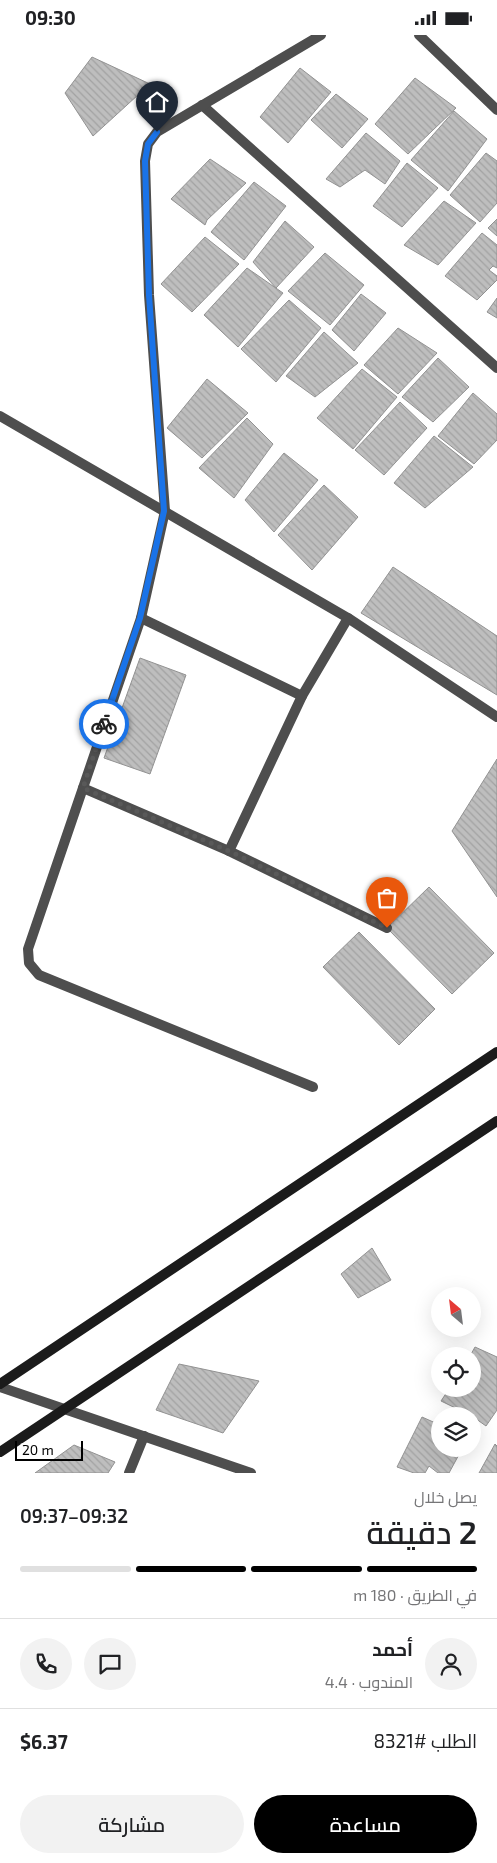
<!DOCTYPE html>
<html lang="ar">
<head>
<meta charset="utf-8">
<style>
	body { margin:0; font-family:"Exo 2",Cairo,sans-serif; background:#f2f2f2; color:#202124; direction:rtl; height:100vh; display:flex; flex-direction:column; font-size:19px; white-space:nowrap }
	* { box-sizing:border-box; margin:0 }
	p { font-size:16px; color:#757577 }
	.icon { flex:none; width:28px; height:28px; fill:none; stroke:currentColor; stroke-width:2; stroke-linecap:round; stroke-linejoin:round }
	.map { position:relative; height:1438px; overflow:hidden; direction:ltr }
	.panel { display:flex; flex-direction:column; background:#fff; flex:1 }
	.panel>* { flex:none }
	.needle { width:32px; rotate:332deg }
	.controls { position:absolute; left:431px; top:1252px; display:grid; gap:10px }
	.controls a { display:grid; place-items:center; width:50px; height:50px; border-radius:50%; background:#fff; box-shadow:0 5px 20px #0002; font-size:25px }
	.scale { position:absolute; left:15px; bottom:12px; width:68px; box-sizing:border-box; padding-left:5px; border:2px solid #000; border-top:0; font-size:14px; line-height:18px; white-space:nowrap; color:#000; -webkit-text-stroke:4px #fff; paint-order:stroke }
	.pin { position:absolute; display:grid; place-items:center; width:42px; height:42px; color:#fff; margin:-51px -21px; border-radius:50% 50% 50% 0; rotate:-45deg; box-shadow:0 0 5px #0007 }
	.pin .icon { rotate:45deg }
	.courier { position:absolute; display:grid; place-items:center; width:50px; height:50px; margin:-25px; border:4px solid #1a73e8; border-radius:50%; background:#fff; color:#222; box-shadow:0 1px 6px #0007 }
	.overview em { font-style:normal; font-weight:600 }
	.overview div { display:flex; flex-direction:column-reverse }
	.overview { display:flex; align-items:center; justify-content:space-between; height:85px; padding:0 20px }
	h1 { font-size:32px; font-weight:600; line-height:38px }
	.bar { display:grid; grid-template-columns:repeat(4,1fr); gap:8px 5px; align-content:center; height:60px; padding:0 20px }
	.bar i { height:6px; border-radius:4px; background:#e0e0e0 }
	.bar .selected { background:#000 }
	.bar p { grid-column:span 4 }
	.line { display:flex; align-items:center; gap:12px; padding:0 20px; border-top:1px solid #e0e0e0 }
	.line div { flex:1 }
	.round { display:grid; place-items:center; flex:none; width:52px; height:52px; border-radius:26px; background:#f2f2f2 }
	.button { display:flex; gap:10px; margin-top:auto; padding:10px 20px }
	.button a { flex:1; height:58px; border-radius:30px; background:#000; color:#fff; font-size:20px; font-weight:600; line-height:58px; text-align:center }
	.button a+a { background:#f2f2f2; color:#202124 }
	.status { display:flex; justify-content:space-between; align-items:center; height:35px; padding:0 25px; background:#fff; direction:ltr }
	.status svg { height:14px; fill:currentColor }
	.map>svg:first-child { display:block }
</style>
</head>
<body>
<div class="status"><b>09:30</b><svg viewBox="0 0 49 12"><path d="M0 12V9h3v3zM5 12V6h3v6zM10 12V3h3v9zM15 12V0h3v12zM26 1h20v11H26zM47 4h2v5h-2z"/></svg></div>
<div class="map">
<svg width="497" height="1438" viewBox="0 0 497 1438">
	<defs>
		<pattern id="building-back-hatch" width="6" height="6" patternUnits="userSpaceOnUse" patternTransform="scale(1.25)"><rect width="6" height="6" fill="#bebebe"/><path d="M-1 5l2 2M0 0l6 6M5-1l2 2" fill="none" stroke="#a2a2a2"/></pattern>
	</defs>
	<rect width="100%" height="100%" fill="#fff"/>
	<!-- building -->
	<g fill="url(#building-back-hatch)" stroke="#929292">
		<polygon points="92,22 150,49 93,101 65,58"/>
		<polygon points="300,33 331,57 288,108 260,82"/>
		<polygon points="415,43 456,73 408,119 375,89"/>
		<polygon points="336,59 368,84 342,113 311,85"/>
		<polygon points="454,76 487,104 448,156 411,125"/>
		<polygon points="366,98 400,126 385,149 365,135 340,152 326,144"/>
		<polygon points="486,118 497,126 497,168 480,187 450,160"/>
		<polygon points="210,124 246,148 207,185 205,190 171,164"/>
		<polygon points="407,128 438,153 402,192 373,171"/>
		<polygon points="254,147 286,171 244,225 211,197"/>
		<polygon points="444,166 476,188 438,230 404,210"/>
		<polygon points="497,184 497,201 488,193"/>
		<polygon points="285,186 314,212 276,253 253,227"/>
		<polygon points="482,198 497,210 497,233 493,231 489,235 497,241 497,245 477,265 445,241"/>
		<polygon points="205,202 239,229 192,277 161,249"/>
		<polygon points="325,218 364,250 330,290 288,256"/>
		<polygon points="247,233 283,258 238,312 204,280"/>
		<polygon points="361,259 386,278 354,316 332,295"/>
		<polygon points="497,263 497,283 487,277"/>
		<polygon points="289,265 321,293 276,347 241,314"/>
		<polygon points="398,293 437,318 398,359 364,330"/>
		<polygon points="324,297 358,328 315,362 286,341"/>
		<polygon points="438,323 469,352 433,387 402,362"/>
		<polygon points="362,334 397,362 353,414 317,383"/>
		<polygon points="207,344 248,378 202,423 167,393"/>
		<polygon points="473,358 497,379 497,405 474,429 438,401"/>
		<polygon points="400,367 427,393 384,440 355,415"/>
		<polygon points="247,383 273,409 234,463 199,433"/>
		<polygon points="434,401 473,432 425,473 394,448"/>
		<polygon points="284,418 318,445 274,497 245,465"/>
		<polygon points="324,450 358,482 312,535 278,500"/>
		<polygon points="393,532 497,601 497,660 361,578"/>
		<polygon points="140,623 186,640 150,739 104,723"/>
		<polygon points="497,724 497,862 452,796"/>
		<polygon points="429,852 494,918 452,959 387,893"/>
		<polygon points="359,897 435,974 399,1010 323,932"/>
		<polygon points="372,1213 391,1245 358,1263 341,1239"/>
		<polygon points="475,1312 497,1322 497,1375 486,1391 472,1381 441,1366 449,1354 472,1354 472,1321 470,1321"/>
		<polygon points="179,1329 259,1346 223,1398 156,1375"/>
		<polygon points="422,1382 440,1390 440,1414 462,1414 449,1438 438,1438 429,1431 425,1438 414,1438 397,1432"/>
		<polygon points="495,1409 497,1411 497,1438 479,1438"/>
		<polygon points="74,1410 115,1427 108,1438 35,1438"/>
	</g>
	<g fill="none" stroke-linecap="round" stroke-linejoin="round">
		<!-- minor -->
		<g stroke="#4e4e4e" stroke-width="10">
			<polyline points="419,0 497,75"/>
			<polyline points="202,70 497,333"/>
			<polyline points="0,381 348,583 497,682"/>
			<polyline points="141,583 302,661"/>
			<polyline points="83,753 229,816 387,893"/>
			<polyline points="229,816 302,661 348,583"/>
			<polyline points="313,1052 39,940 29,928 28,914 141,583 165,476 149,260 145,126 148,109 157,97 321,0"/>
			<polyline points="0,1352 251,1438"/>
			<polyline points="129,1438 144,1401"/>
		</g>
		<!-- secondary -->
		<g stroke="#1b1b1b" stroke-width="10">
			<polyline points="0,1349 497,1017"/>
			<polyline points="0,1417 497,1086"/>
		</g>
	</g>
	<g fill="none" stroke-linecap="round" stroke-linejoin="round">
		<!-- done -->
		<polyline stroke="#595959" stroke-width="5" stroke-dasharray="0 9" points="104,689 83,753 229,816 387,893"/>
		<!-- route -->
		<polyline stroke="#1a73e8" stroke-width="6" points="104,689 140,583 164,476 149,260 145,126 148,109 157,97"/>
	</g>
</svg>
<div class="controls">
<a><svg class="needle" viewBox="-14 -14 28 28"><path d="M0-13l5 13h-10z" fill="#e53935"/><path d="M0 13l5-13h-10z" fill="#757577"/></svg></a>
<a><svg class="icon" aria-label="locate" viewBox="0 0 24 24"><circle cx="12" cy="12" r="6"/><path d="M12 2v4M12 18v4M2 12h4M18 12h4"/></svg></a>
<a><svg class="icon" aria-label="layers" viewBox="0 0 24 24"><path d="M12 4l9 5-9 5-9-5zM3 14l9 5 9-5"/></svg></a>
</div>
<div class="scale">20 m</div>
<div class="pin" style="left:387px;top:893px;background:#ea580c"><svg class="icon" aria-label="bag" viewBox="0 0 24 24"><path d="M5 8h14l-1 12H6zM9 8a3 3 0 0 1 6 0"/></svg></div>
<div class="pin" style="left:157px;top:97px;background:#1f2937"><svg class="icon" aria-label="home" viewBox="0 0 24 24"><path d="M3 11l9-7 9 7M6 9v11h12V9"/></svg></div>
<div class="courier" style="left:104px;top:689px"><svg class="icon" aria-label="bike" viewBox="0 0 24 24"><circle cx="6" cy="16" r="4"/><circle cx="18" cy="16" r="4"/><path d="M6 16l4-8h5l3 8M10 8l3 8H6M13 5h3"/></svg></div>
</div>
<section class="panel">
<div class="overview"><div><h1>2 دقيقة</h1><p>يصل خلال</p></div><em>09:32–09:37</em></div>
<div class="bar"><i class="selected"></i><i class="selected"></i><i class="selected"></i><i></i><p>في الطريق · 180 m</p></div>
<div class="line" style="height:90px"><a class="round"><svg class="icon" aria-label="person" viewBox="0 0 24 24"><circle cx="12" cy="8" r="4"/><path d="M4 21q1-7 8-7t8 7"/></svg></a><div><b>أحمد</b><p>المندوب · 4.4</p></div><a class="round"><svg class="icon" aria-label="chat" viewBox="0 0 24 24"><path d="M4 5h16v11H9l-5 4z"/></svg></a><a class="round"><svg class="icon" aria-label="phone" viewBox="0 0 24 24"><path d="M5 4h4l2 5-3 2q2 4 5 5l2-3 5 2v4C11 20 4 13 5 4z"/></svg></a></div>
<div class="line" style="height:65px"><div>الطلب #8321</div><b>$6.37</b></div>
<div class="button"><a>مساعدة</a><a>مشاركة</a></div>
</section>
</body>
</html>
